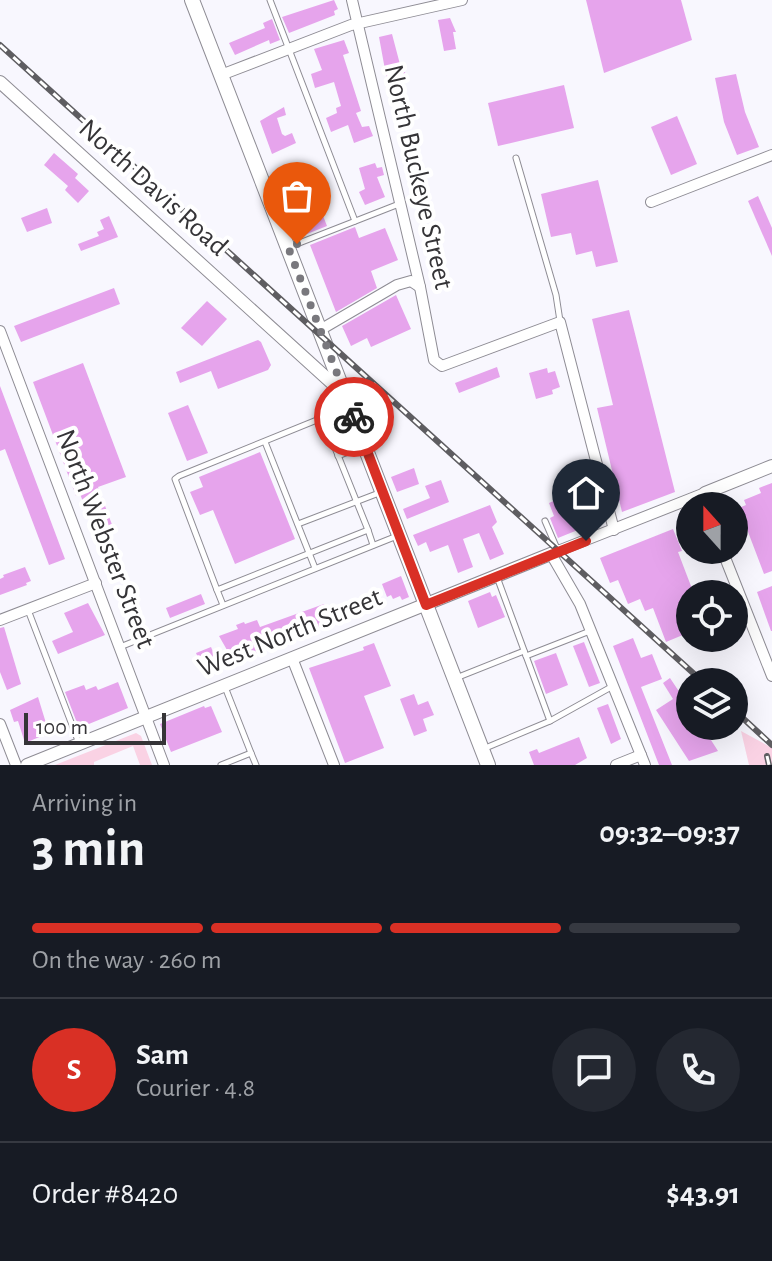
<!DOCTYPE html>
<html lang="en">
<head>
<meta charset="utf-8">
<style>
	body { margin:0; font-family:"Alegreya Sans",sans-serif; background:#242831; color:#f1f3f6; height:100vh; display:flex; flex-direction:column; font-size:30px; white-space:nowrap }
	* { box-sizing:border-box; margin:0 }
	p { font-size:26px; color:#9ea1a6 }
	.icon { flex:none; width:44px; height:44px; fill:none; stroke:currentColor; stroke-width:2; stroke-linecap:round; stroke-linejoin:round }
	.map { position:relative; height:765px; overflow:hidden }
	.side { display:flex; flex-direction:column; background:#171b24; flex:1 }
	.side>* { flex:none }
	.needle { width:52px; rotate:339deg }
	.buttons { position:absolute; left:676px; top:492px; display:grid; gap:16px }
	.buttons a { display:grid; place-items:center; width:72px; height:72px; border-radius:50%; background:#171b24; box-shadow:0 8px 32px #0002; font-size:40px }
	.scale { position:absolute; left:24px; bottom:20px; width:142px; box-sizing:border-box; padding-left:8px; border:4px solid #353437; border-top:0; font-size:22px; line-height:28px; white-space:nowrap; color:#353437; -webkit-text-stroke:6px #fff; paint-order:stroke }
	.pin { position:absolute; display:grid; place-items:center; width:68px; height:68px; color:#fff; margin:-82px -34px; border-radius:50% 50% 50% 0; rotate:-45deg; box-shadow:0 0 8px #0007 }
	.pin .icon { rotate:45deg }
	.courier { position:absolute; display:grid; place-items:center; width:80px; height:80px; margin:-40px; border:6px solid #d93025; border-radius:50%; background:#fff; color:#222; box-shadow:0 2px 10px #0007 }
	.summary em { font-style:normal; font-weight:600 }
	.summary div { display:flex; flex-direction:column-reverse }
	.summary { display:flex; align-items:center; justify-content:space-between; height:136px; padding:0 32px }
	h1 { font-size:52px; font-weight:600; line-height:60px }
	.bar { display:grid; grid-template-columns:repeat(4,1fr); gap:12px 8px; align-content:center; height:96px; padding:0 32px }
	.bar i { height:10px; border-radius:6px; background:#363941 }
	.bar .active { background:#d93025 }
	.bar p { grid-column:span 4 }
	.line { display:flex; align-items:center; gap:20px; padding:0 32px; border-top:2px solid #363941 }
	.line div { flex:1 }
	.round { display:grid; place-items:center; flex:none; width:84px; height:84px; border-radius:42px; background:#242831 }
	.map>svg:first-child { display:block }
</style>
</head>
<body>
<div class="map">
<svg width="772" height="765" viewBox="0 0 772 765">
	<rect width="100%" height="100%" fill="#f8f7fe"/>
	<!-- green -->
	<g fill="#fad2e4">
		<polygon points="741,731 772,748 772,765 749,765"/>
		<polygon points="136,733 141,736 152,765 140,765 133,746 94,762 94,765 55,765"/>
	</g>
	<!-- building -->
	<g fill="#e6a4ec">
		<polygon points="334,0 338,9 334,11 335,15 289,33 282,17"/>
		<polygon points="586,0 681,0 692,40 604,73"/>
		<polygon points="450,18 456,32 453,32 456,49 444,51 438,20"/>
		<polygon points="272,19 280,40 270,44 269,40 235,55 229,43 265,28 263,23"/>
		<polygon points="392,34 402,72 405,72 407,82 388,86 379,37"/>
		<polygon points="344,40 349,53 343,55 361,111 356,113 362,127 369,126 373,136 354,143 348,125 331,132 326,118 337,113 336,108 341,106 334,82 315,88 311,74 322,70 314,49"/>
		<polygon points="736,74 745,112 759,147 737,155 724,122 715,78"/>
		<polygon points="564,85 574,128 498,146 488,103"/>
		<polygon points="284,107 286,115 277,118 282,134 285,136 292,133 296,143 272,154 260,121"/>
		<polygon points="677,116 697,164 671,175 651,127"/>
		<polygon points="54,153 78,174 75,178 89,191 78,203 65,190 68,186 44,165"/>
		<polygon points="375,163 377,168 382,167 384,175 377,177 385,197 365,205 359,192 365,189 359,168"/>
		<polygon points="303,167 317,209 320,208 327,226 307,234 304,226 300,227 281,176"/>
		<polygon points="598,180 618,262 596,267 592,251 576,255 571,233 551,237 541,194"/>
		<polygon points="758,196 772,228 772,256 748,201"/>
		<polygon points="47,208 52,223 27,232 21,218"/>
		<polygon points="109,216 118,237 81,251 78,244 99,236 97,232 104,229 100,220"/>
		<polygon points="355,227 359,238 385,228 398,260 371,271 377,288 336,312 310,245"/>
		<polygon points="114,288 120,304 21,342 14,326"/>
		<polygon points="396,295 411,329 371,347 367,338 351,346 342,326"/>
		<polygon points="207,301 227,319 202,346 181,328"/>
		<polygon points="629,310 675,492 622,512 597,408 613,405 592,319"/>
		<polygon points="258,340 261,342 271,365 268,370 218,389 211,371 180,383 176,372"/>
		<polygon points="83,363 126,477 98,487 114,530 97,537 80,494 76,496 33,382"/>
		<polygon points="497,367 500,377 459,393 455,383"/>
		<polygon points="547,368 548,373 555,371 560,387 552,390 553,394 536,399 529,373"/>
		<polygon points="0,386 65,559 49,565 5,449 0,451"/>
		<polygon points="188,405 208,453 187,461 168,413"/>
		<polygon points="260,452 295,539 235,564 213,510 200,515 190,492 203,487 199,477"/>
		<polygon points="414,468 419,484 397,492 391,477"/>
		<polygon points="587,471 597,498 593,502 600,521 558,538 550,518 554,516 549,503 560,498 555,484"/>
		<polygon points="441,480 449,502 407,519 403,509 430,498 425,486"/>
		<polygon points="772,483 772,571 764,574 742,516 734,519 734,510 746,505 744,500 761,493 759,488"/>
		<polygon points="490,505 497,522 492,527 504,554 490,560 479,533 463,539 473,567 458,573 448,545 430,552 426,542 418,546 413,535"/>
		<polygon points="673,529 682,551 678,552 694,594 690,594 690,632 666,642 653,608 645,611 640,599 628,604 618,580 610,583 600,558"/>
		<polygon points="25,567 31,581 26,583 27,585 0,595 0,579 4,577 3,575"/>
		<polygon points="401,576 409,597 402,600 400,596 393,599 391,595 387,597 382,584"/>
		<polygon points="772,586 772,631 771,631 757,592"/>
		<polygon points="490,592 492,597 496,595 505,617 478,628 468,601"/>
		<polygon points="201,594 205,604 170,618 166,608"/>
		<polygon points="88,603 105,635 58,654 52,641 73,632 64,613"/>
		<polygon points="324,604 332,623 294,637 296,642 284,647 278,632 264,638 269,649 249,657 247,651 231,657 219,636 238,629 236,625 244,622 245,624 257,620 260,627"/>
		<polygon points="4,627 21,684 7,690 0,672 0,628"/>
		<polygon points="633,638 641,658 652,654 662,679 641,687 672,765 659,765 613,646"/>
		<polygon points="584,642 600,683 589,687 573,646"/>
		<polygon points="374,643 391,686 364,696 384,748 345,763 309,668 364,650 363,647"/>
		<polygon points="211,647 220,669 206,675 196,653"/>
		<polygon points="556,653 568,685 546,694 534,661"/>
		<polygon points="670,678 690,708 690,726 702,726 718,751 689,761 656,710 673,699 663,683"/>
		<polygon points="118,682 128,708 79,728 65,692 84,685 86,690 96,686 98,690"/>
		<polygon points="414,694 418,705 428,701 434,715 423,719 427,731 414,736 400,699"/>
		<polygon points="38,697 49,733 25,743 18,721 14,722 10,710"/>
		<polygon points="608,704 621,739 611,744 597,708"/>
		<polygon points="204,706 205,708 211,706 222,732 171,752 160,724"/>
		<polygon points="579,737 587,758 575,765 534,765 529,752 537,749 539,753"/>
	</g>
	<g fill="none" stroke-linecap="round" stroke-linejoin="round">
		<!-- service casing -->
		<g stroke="#8e8c94" stroke-width="7">
			<g id="service">
				<polyline points="270,0 355,221"/>
				<polyline points="516,158 556,295 560,321"/>
				<polyline points="289,247 399,204"/>
				<polyline points="323,418 368,530 217,590 175,479 179,476 339,411 349,408"/>
				<polyline points="265,442 315,568"/>
				<polyline points="338,456 363,446"/>
				<polyline points="545,521 558,551"/>
				<polyline points="298,524 379,493"/>
				<polyline points="368,530 373,545"/>
				<polyline points="497,577 550,721"/>
				<polyline points="217,590 223,605"/>
				<polyline points="28,610 79,743"/>
				<polyline points="120,647 397,536"/>
				<polyline points="526,656 590,631"/>
				<polyline points="456,678 524,651"/>
				<polyline points="225,687 251,753"/>
				<polyline points="483,749 550,721 613,686"/>
				<polyline points="221,765 251,753 256,765"/>
			</g>
		</g>
		<!-- minor casing -->
		<g stroke="#8e8c94" stroke-width="12">
			<g id="minor">
				<polyline points="352,0 420,287 434,360 442,366 560,322 614,530"/>
				<polyline points="221,75 351,25 462,0"/>
				<polyline points="651,202 772,155"/>
				<polyline points="320,330 397,285 411,281 420,287"/>
				<polyline points="0,331 164,765"/>
				<polyline points="722,550 772,676"/>
				<polyline points="558,551 705,493 706,506"/>
				<polyline points="551,554 580,604 645,765"/>
				<polyline points="0,620 96,583"/>
				<polyline points="292,658 334,765"/>
				<polyline points="0,724 16,765"/>
				<polyline points="616,765 641,755"/>
			</g>
		</g>
		<!-- tertiary casing -->
		<g stroke="#8e8c94" stroke-width="14">
			<g id="tertiary">
				<polyline points="0,82 343,393"/>
				<polyline points="705,493 772,466"/>
				<polyline points="27,765 558,551"/>
			</g>
		</g>
		<!-- secondary casing -->
		<g stroke="#8e8c94" stroke-width="16">
			<polyline id="secondary" points="192,0 488,765"/>
		</g>
		<!-- service -->
		<use href="#service" stroke="#fff" stroke-width="5"/>
		<!-- minor -->
		<use href="#minor" stroke="#fff" stroke-width="10"/>
		<!-- tertiary -->
		<use href="#tertiary" stroke="#fff" stroke-width="12"/>
		<!-- secondary -->
		<use href="#secondary" stroke="#fff" stroke-width="14"/>
		<!-- rail casing -->
		<g stroke="#5e5d61" stroke-width="6">
			<g id="rail">
				<polyline points="0,45 703,682"/>
				<polyline points="734,710 772,745"/>
				<polyline points="767,756 769,765"/>
			</g>
		</g>
		<!-- rail -->
		<use href="#rail" stroke="#fff" stroke-width="3" stroke-dasharray="9" stroke-linecap="butt"/>
	</g>
	<g fill="none" stroke-linecap="round" stroke-linejoin="round">
		<!-- done -->
		<polyline stroke="#79787d" stroke-width="8" stroke-dasharray="0 14.4" points="297,244 288,247 354,417"/>
		<!-- route -->
		<polyline stroke="#d93025" stroke-width="10" points="354,417 426,605 586,541"/>
	</g>
	<g text-anchor="middle" dominant-baseline="central" stroke-width="8" stroke-linejoin="round" paint-order="stroke">
		<!-- street labels -->
		<g font-size="28" fill="#353437" stroke="#fff">
			<text transform="translate(418 177) rotate(77)">North Buckeye Street</text>
			<text transform="translate(153 188) rotate(42)">North Davis Road</text>
			<text transform="translate(105 539) rotate(69)">North Webster Street</text>
			<text transform="translate(290 633) rotate(-22)">West North Street</text>
		</g>
	</g>
</svg>
<div class="buttons">
<a><svg class="needle" viewBox="-14 -14 28 28"><path d="M0-13l5 13h-10z" fill="#e53935"/><path d="M0 13l5-13h-10z" fill="#9ea1a6"/></svg></a>
<a><svg class="icon" aria-label="locate" viewBox="0 0 24 24"><circle cx="12" cy="12" r="6"/><path d="M12 2v4M12 18v4M2 12h4M18 12h4"/></svg></a>
<a><svg class="icon" aria-label="layers" viewBox="0 0 24 24"><path d="M12 4l9 5-9 5-9-5zM3 14l9 5 9-5"/></svg></a>
</div>
<div class="scale">100 m</div>
<div class="pin" style="left:297px;top:244px;background:#ea580c"><svg class="icon" aria-label="bag" viewBox="0 0 24 24"><path d="M5 8h14l-1 12H6zM9 8a3 3 0 0 1 6 0"/></svg></div>
<div class="pin" style="left:586px;top:541px;background:#1f2937"><svg class="icon" aria-label="home" viewBox="0 0 24 24"><path d="M3 11l9-7 9 7M6 9v11h12V9"/></svg></div>
<div class="courier" style="left:354px;top:417px"><svg class="icon" aria-label="bike" viewBox="0 0 24 24"><circle cx="6" cy="16" r="4"/><circle cx="18" cy="16" r="4"/><path d="M6 16l4-8h5l3 8M10 8l3 8H6M13 5h3"/></svg></div>
</div>
<section class="side">
<div class="summary"><div><h1>3 min</h1><p>Arriving in</p></div><em>09:32–09:37</em></div>
<div class="bar"><i class="active"></i><i class="active"></i><i class="active"></i><i></i><p>On the way · 260 m</p></div>
<div class="line" style="height:144px"><b class="round" style="background:#d93025;color:#fff">S</b><div><b>Sam</b><p>Courier · 4.8</p></div><a class="round"><svg class="icon" aria-label="chat" viewBox="0 0 24 24"><path d="M4 5h16v11H9l-5 4z"/></svg></a><a class="round"><svg class="icon" aria-label="phone" viewBox="0 0 24 24"><path d="M5 4h4l2 5-3 2q2 4 5 5l2-3 5 2v4C11 20 4 13 5 4z"/></svg></a></div>
<div class="line" style="height:104px"><div>Order #8420</div><b>$43.91</b></div>
</section>
</body>
</html>
